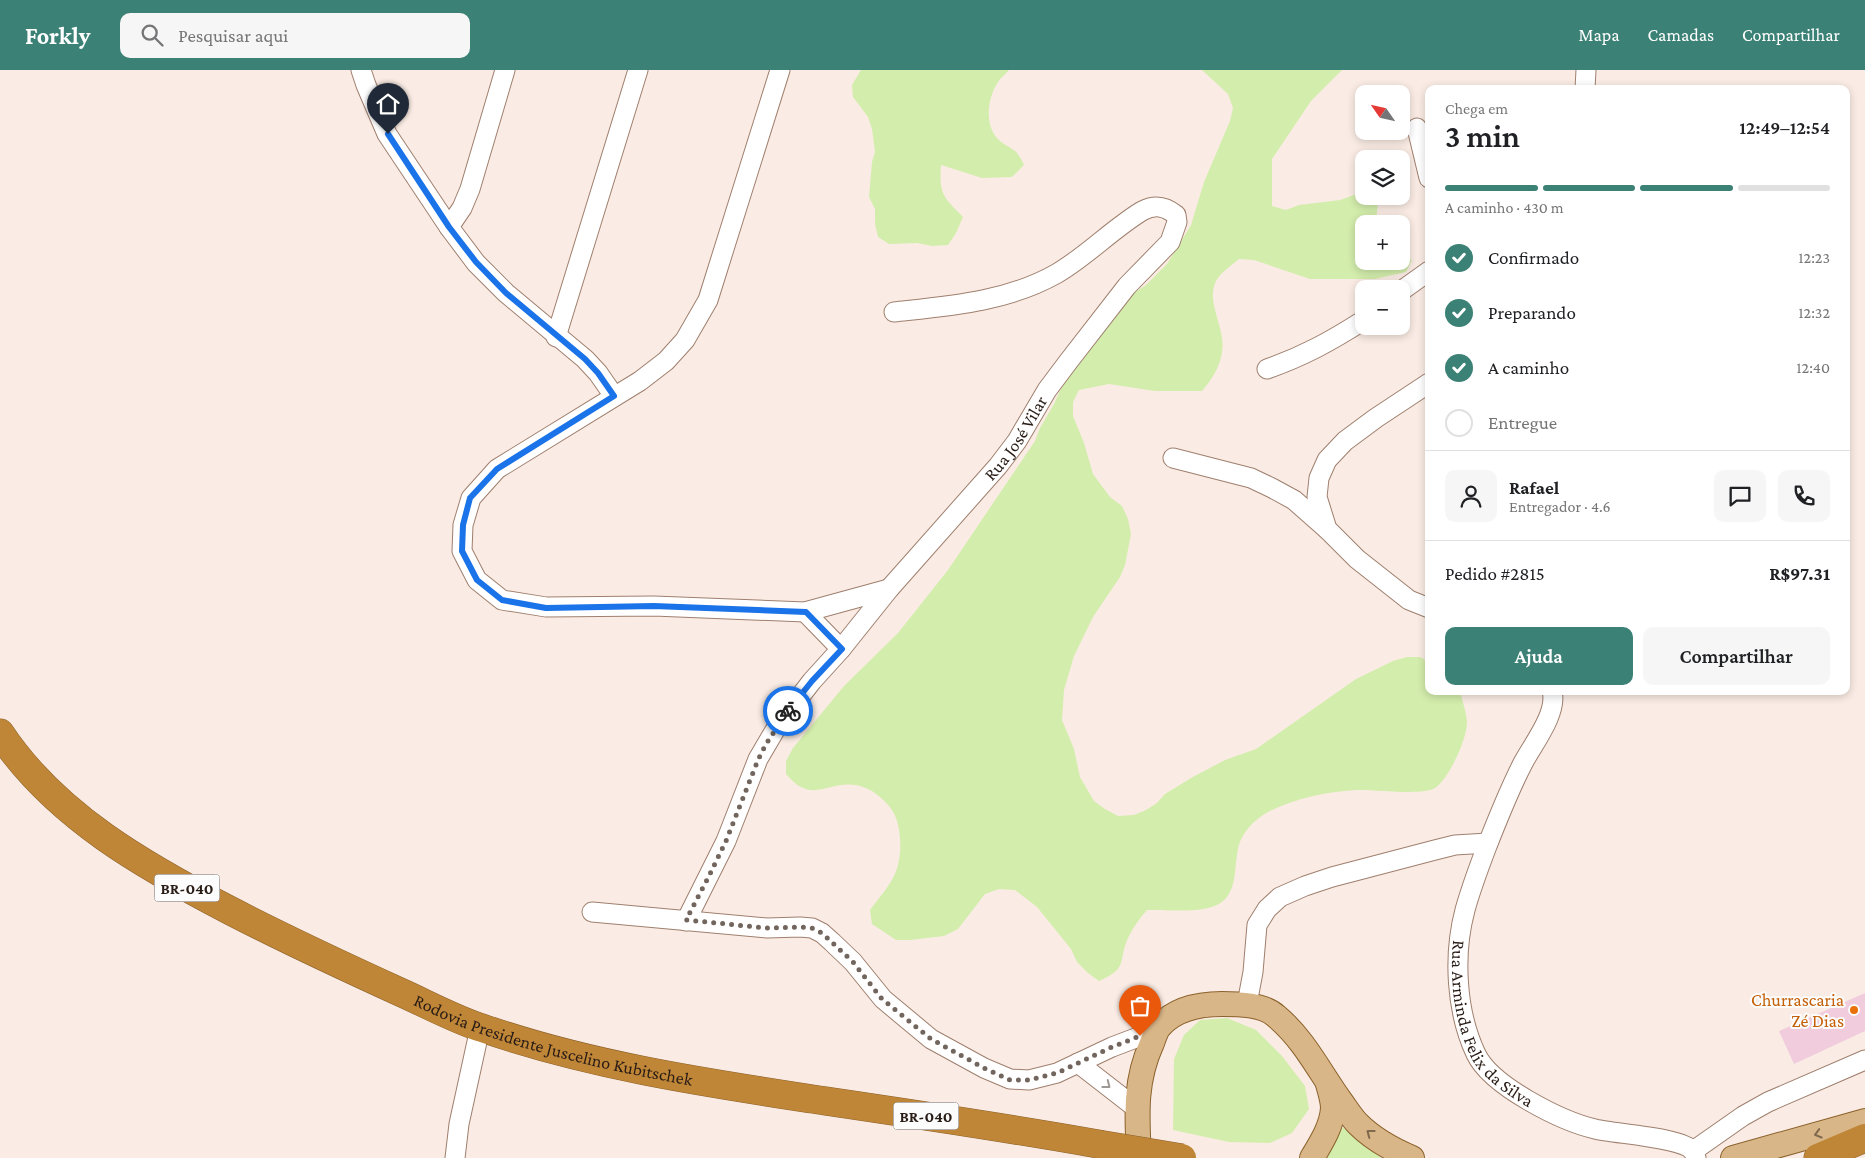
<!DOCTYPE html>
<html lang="pt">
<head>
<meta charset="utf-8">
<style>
	body { margin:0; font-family:"Crimson Pro",serif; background:#f6f6f6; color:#202124; height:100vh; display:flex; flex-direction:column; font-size:19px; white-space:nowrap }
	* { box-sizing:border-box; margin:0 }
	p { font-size:16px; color:#757577 }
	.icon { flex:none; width:28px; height:28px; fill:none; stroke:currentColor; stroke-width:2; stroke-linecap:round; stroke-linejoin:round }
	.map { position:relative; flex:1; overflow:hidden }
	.details { position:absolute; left:1425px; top:15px; width:425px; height:610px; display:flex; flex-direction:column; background:#fff; border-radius:10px; box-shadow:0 2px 8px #0003 }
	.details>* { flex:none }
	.needle { width:32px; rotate:304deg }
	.fabs { position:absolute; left:1355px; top:15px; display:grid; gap:10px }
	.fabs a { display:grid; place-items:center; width:55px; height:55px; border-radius:10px; background:#fff; box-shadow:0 2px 8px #0003; font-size:25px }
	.pin { position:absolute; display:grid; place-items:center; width:42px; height:42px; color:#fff; margin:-51px -21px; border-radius:50% 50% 50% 0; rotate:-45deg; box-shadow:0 0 5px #0007 }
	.pin .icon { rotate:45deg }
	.courier { position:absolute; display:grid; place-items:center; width:50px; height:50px; margin:-25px; border:4px solid #1a73e8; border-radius:50%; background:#fff; color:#222; box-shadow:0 1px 6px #0007 }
	.headline em { font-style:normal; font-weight:600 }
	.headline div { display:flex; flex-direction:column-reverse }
	.headline { display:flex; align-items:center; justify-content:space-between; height:85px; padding:0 20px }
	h1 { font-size:32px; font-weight:600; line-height:38px }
	.bar { display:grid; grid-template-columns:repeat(4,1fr); gap:8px 5px; align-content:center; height:60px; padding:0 20px }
	.bar i { height:6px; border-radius:4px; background:#e0e0e0 }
	.bar .current { background:#3c8175 }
	.bar p { grid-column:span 4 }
	.line { display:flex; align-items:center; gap:12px; padding:0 20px; border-top:1px solid #e0e0e0 }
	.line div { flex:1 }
	.round { display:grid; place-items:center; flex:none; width:52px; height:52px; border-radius:10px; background:#f6f6f6 }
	ol { padding:0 20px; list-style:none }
	li { display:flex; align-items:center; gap:15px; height:55px }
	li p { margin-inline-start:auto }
	li .icon { padding:5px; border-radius:50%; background:#3c8175; color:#fff; stroke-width:4 }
	li:last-child { color:#757577 }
	li i { width:28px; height:28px; border:2px solid #e0e0e0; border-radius:50% }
	.button { display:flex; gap:10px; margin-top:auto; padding:10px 20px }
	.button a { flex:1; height:58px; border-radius:10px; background:#3c8175; color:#fff; font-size:20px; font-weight:600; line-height:58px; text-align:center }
	.button a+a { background:#f6f6f6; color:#202124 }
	header { display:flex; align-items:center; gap:30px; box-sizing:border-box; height:70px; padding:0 25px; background:#3c8175; color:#fff }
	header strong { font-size:24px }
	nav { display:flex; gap:28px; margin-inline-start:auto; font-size:18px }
	.search { width:350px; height:45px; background:#f6f6f6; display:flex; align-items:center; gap:12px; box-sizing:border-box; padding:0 18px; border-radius:10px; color:#757577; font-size:19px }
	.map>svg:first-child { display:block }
</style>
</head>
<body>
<header>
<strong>Forkly</strong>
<div class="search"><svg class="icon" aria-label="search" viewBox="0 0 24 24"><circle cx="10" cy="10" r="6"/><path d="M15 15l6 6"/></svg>Pesquisar aqui</div>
<nav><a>Mapa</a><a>Camadas</a><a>Compartilhar</a></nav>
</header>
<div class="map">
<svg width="1865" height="1088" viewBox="0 0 1865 1088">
	<rect width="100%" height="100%" fill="#faece4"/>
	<!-- green -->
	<g fill="#d3edac">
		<path d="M 861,0 L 1009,0 C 1006,4 1001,7 998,12 C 988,27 984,53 997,68 C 1009,81 1015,74 1024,95 L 1012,107 L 982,108 L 941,95 C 939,124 943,127 963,147 L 956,163 L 948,175 L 932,176 L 917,173 L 889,174 L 878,167 L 875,154 L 875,139 L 869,127 L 872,92 L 875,82 L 872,59 L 868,47 L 853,27 L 852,15 Z"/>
		<path d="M 1202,0 L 1342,0 L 1311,31 L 1272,89 L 1272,136 L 1286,140 L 1299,135 L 1340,130 L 1354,125 L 1364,123 L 1364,126 L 1373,126 L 1378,129 L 1376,154 L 1364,154 L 1364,191 L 1401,191 L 1401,186 L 1412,190 L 1406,202 L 1375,209 L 1310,209 L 1254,190 L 1239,189 C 1232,195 1221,202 1216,211 C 1207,229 1220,250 1222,268 C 1225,288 1215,306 1202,321 L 1155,321 L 1109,314 L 1079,320 L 1073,332 L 1073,346 L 1084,373 L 1093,404 L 1110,427 L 1122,436 L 1128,449 L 1131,464 L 1125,495 L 1120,507 L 1093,547 L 1074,586 L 1064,620 L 1062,650 L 1074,679 L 1080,707 L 1094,731 L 1105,739 L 1118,746 L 1134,745 L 1146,740 L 1157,733 L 1165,724 L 1191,708 L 1225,690 L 1256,679 L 1356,609 L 1393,591 L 1407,587 L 1420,587 L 1429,592 L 1429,621 L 1459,621 L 1461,625 C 1463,633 1466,642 1467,651 C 1468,667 1449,709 1435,718 C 1423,726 1373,719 1356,720 C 1325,722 1296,728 1268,742 C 1255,749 1241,763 1238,779 C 1233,803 1239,831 1208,838 C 1194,842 1163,840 1147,840 C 1140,848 1134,856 1129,866 C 1117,890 1130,898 1099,911 L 1088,903 L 1077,892 L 1071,879 L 1037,837 L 1015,820 L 999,819 L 985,824 L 958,859 L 944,866 L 910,870 L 896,870 L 872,854 L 870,840 C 878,829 888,818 894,806 C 902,791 902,764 896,748 C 892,736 876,721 863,717 C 830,706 814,738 786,704 L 786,691 L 793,678 L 844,616 L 898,563 L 948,500 L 1035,371 L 1040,358 L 1054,334 L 1066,307 L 1132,224 L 1146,215 L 1167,194 L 1191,155 L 1204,112 L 1230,51 L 1233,38 L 1228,24 Z"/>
		<polygon points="1227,948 1256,960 1282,986 1305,1016 1309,1039 1292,1063 1270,1073 1229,1072 1173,1060 1174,989 1184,965 1200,950"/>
		<polygon points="1340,1057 1350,1060 1381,1088 1320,1088"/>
	</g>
	<!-- building -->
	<polygon fill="#f0ccdd" points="1865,923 1865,961 1794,994 1779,961"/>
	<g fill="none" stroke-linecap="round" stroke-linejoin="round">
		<!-- minor casing -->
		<g stroke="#9f7f6e" stroke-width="21">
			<g id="minor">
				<polyline points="361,0 366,15 387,64 449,157 476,193 506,223 585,289 598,303 614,326"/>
				<polyline points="780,0 708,230 685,270 666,291 640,311 497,399 471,428 463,455 462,481 477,510 502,530 546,537 654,536 805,542 889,519"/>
				<polyline points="1585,19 1586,0"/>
				<polyline points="1417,58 1429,108"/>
				<polyline points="449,157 462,138 470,119 505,0"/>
				<polyline points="1401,221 1429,201"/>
				<polyline points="556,267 638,0"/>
				<path d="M 1267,299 C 1304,286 1331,271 1364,250"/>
				<polyline points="1429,313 1376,348 1345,371 1327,390 1319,408 1317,427 1327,459 1357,489 1409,530 1429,538"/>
				<polyline points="1173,388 1251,408 1272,418 1294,430 1327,459"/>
				<polyline points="805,542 841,579"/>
				<path id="s1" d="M 1552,621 C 1558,643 1533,674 1523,693 C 1509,720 1498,748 1487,776 C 1479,797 1471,818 1465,840 C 1453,885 1456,942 1476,984 C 1491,1016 1561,1051 1595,1059 C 1615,1064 1681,1067 1693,1081 C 1695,1083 1695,1086 1696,1088"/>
				<polyline points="592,842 767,858 800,857 812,858 822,863 832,872 853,892 883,929 931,969 984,998 1010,1009 1029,1010 1057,1003 1112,977 1141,966 1159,957"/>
				<path id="s2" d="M 686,851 L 726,771 L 758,689 L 778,655 L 812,611 L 841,579 L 889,519 L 998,396 L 1017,371 L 1047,320 L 1068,292 L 1127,216 L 1170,172 L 1177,152 L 1176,145 C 1165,136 1155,134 1142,141 C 1111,160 1087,186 1056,204 C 1006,232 949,236 894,242"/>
				<polyline points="1247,934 1253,902 1257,855 1267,839 1280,827 1305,816 1332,807 1435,780 1455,775 1488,773"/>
				<polyline points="1078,993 1136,1038"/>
				<polyline points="1693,1081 1743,1046 1768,1032 1865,990"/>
				<polyline points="455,1088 459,1054 480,958"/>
			</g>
		</g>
		<!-- major casing -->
		<g stroke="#8b612b" stroke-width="26">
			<g id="major">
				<path d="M 1139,1088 C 1137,1047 1134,1012 1152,973 C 1154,968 1156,960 1160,956 C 1176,938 1200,934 1222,934 C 1238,934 1263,934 1276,946 C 1305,970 1320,1003 1342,1033 C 1347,1040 1352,1048 1358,1054 C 1373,1069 1393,1080 1412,1088"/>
				<path d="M 1312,1088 C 1321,1073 1332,1056 1333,1038 C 1333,1030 1330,1022 1328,1014"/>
				<polyline points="1733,1088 1865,1051"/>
			</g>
		</g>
		<!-- highway casing -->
		<g stroke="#8b612b" stroke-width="29">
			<g id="highway">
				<path id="s3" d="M 0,663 C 55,746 146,797 231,841 C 287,870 343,896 400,922 C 427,934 454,949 482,958 C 589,995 701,1012 812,1029 C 907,1043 1003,1057 1098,1074"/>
				<polyline points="1818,1088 1865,1068"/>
			</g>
		</g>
		<!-- minor -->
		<use href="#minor" stroke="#fff" stroke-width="19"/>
		<!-- major -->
		<use href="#major" stroke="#d9b687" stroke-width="24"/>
		<!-- highway -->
		<use href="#highway" stroke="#c08637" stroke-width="28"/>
		<!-- highway-bridge casing -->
		<g stroke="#8b612b" stroke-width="29" stroke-linecap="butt">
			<polyline id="highway-bridge" points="1098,1074 1182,1088"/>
		</g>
		<!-- highway-bridge -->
		<use href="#highway-bridge" stroke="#c08637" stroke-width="28"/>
	</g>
	<!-- one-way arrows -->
	<defs><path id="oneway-chevron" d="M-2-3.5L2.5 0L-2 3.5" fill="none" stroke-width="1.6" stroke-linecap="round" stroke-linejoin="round" transform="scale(1.25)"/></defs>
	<use stroke="#9f9996" href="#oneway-chevron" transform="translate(1107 1015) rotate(38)"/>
	<g stroke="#81694e">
		<use href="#oneway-chevron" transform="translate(1370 1063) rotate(-143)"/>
		<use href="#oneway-chevron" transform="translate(1818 1064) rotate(164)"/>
	</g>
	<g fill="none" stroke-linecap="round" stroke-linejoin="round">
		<!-- done -->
		<polyline stroke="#72655e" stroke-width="5" stroke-dasharray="0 9" points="788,641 766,674 758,690 726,771 708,808 686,850 767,858 800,857 812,858 822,863 853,892 882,929 931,969 984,998 1010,1010 1029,1010 1057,1003 1112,977 1140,966"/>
		<!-- route -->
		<polyline stroke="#1a73e8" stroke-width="6" points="388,64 449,157 476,192 506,223 585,289 598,303 614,326 497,399 470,428 463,455 462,481 477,510 502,530 546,538 654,536 806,542 842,579 812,611 788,641"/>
	</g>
	<!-- markers -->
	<circle fill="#e8710a" stroke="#fcfcfc" stroke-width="2" cx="1854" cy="940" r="5"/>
	<g text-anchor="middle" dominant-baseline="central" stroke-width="4" stroke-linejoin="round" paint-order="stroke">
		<!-- shield labels -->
		<g fill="#fcfcfc" stroke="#685f5b" stroke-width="1">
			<rect x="154.5" y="804.5" width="65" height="27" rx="4"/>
			<rect x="893.5" y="1032.5" width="65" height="27" rx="4"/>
		</g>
		<g font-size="16" font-weight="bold" fill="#291c16">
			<text x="187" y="818">BR-040</text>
			<text x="926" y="1046">BR-040</text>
		</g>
		<!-- street labels -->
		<g font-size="18" fill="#291c16" stroke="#fcfcfc">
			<text stroke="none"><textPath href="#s2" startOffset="590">Rua José Vilar</textPath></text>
			<text stroke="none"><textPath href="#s1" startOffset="364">Rua Arminda Felix da Silva</textPath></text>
			<text stroke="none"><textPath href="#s3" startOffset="644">Rodovia Presidente Juscelino Kubitschek</textPath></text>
		</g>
		<!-- food labels -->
		<g font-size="18" fill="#c56008" stroke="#fcfcfc" text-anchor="end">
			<text x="1844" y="930">Churrascaria<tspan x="1844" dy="21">Zé Dias</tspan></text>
		</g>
	</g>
</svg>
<div class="fabs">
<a><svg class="needle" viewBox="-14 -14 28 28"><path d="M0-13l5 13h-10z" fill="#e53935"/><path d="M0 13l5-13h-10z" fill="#757577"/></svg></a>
<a><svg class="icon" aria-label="layers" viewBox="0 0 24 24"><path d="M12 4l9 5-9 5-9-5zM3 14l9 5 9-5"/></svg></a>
<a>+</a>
<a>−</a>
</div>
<div class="pin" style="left:1140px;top:966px;background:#ea580c"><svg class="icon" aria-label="bag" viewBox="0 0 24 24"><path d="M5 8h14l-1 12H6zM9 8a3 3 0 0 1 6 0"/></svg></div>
<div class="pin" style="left:388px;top:64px;background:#1f2937"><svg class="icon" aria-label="home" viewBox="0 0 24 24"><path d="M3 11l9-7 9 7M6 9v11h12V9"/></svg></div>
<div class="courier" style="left:788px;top:641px"><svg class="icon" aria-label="bike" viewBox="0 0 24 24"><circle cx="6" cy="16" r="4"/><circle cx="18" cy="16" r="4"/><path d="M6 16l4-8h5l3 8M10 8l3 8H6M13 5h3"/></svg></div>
<section class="details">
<div class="headline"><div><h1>3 min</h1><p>Chega em</p></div><em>12:49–12:54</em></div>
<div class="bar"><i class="current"></i><i class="current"></i><i class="current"></i><i></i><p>A caminho · 430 m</p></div>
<ol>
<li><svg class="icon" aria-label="check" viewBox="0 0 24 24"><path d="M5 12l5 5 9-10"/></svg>Confirmado<p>12:23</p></li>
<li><svg class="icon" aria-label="check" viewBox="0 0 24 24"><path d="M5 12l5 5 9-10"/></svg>Preparando<p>12:32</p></li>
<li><svg class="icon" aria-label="check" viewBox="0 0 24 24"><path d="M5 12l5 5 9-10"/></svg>A caminho<p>12:40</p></li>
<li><i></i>Entregue</li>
</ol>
<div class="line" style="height:90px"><a class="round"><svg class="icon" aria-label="person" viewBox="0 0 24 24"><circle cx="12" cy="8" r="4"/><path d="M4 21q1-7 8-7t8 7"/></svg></a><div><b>Rafael</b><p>Entregador · 4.6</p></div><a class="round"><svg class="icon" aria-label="chat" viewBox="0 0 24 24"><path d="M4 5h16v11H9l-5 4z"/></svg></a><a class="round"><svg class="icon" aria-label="phone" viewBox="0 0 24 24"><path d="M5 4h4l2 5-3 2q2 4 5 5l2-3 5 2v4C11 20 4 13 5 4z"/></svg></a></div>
<div class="line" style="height:65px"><div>Pedido #2815</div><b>R$97.31</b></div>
<div class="button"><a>Ajuda</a><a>Compartilhar</a></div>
</section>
</div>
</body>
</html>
